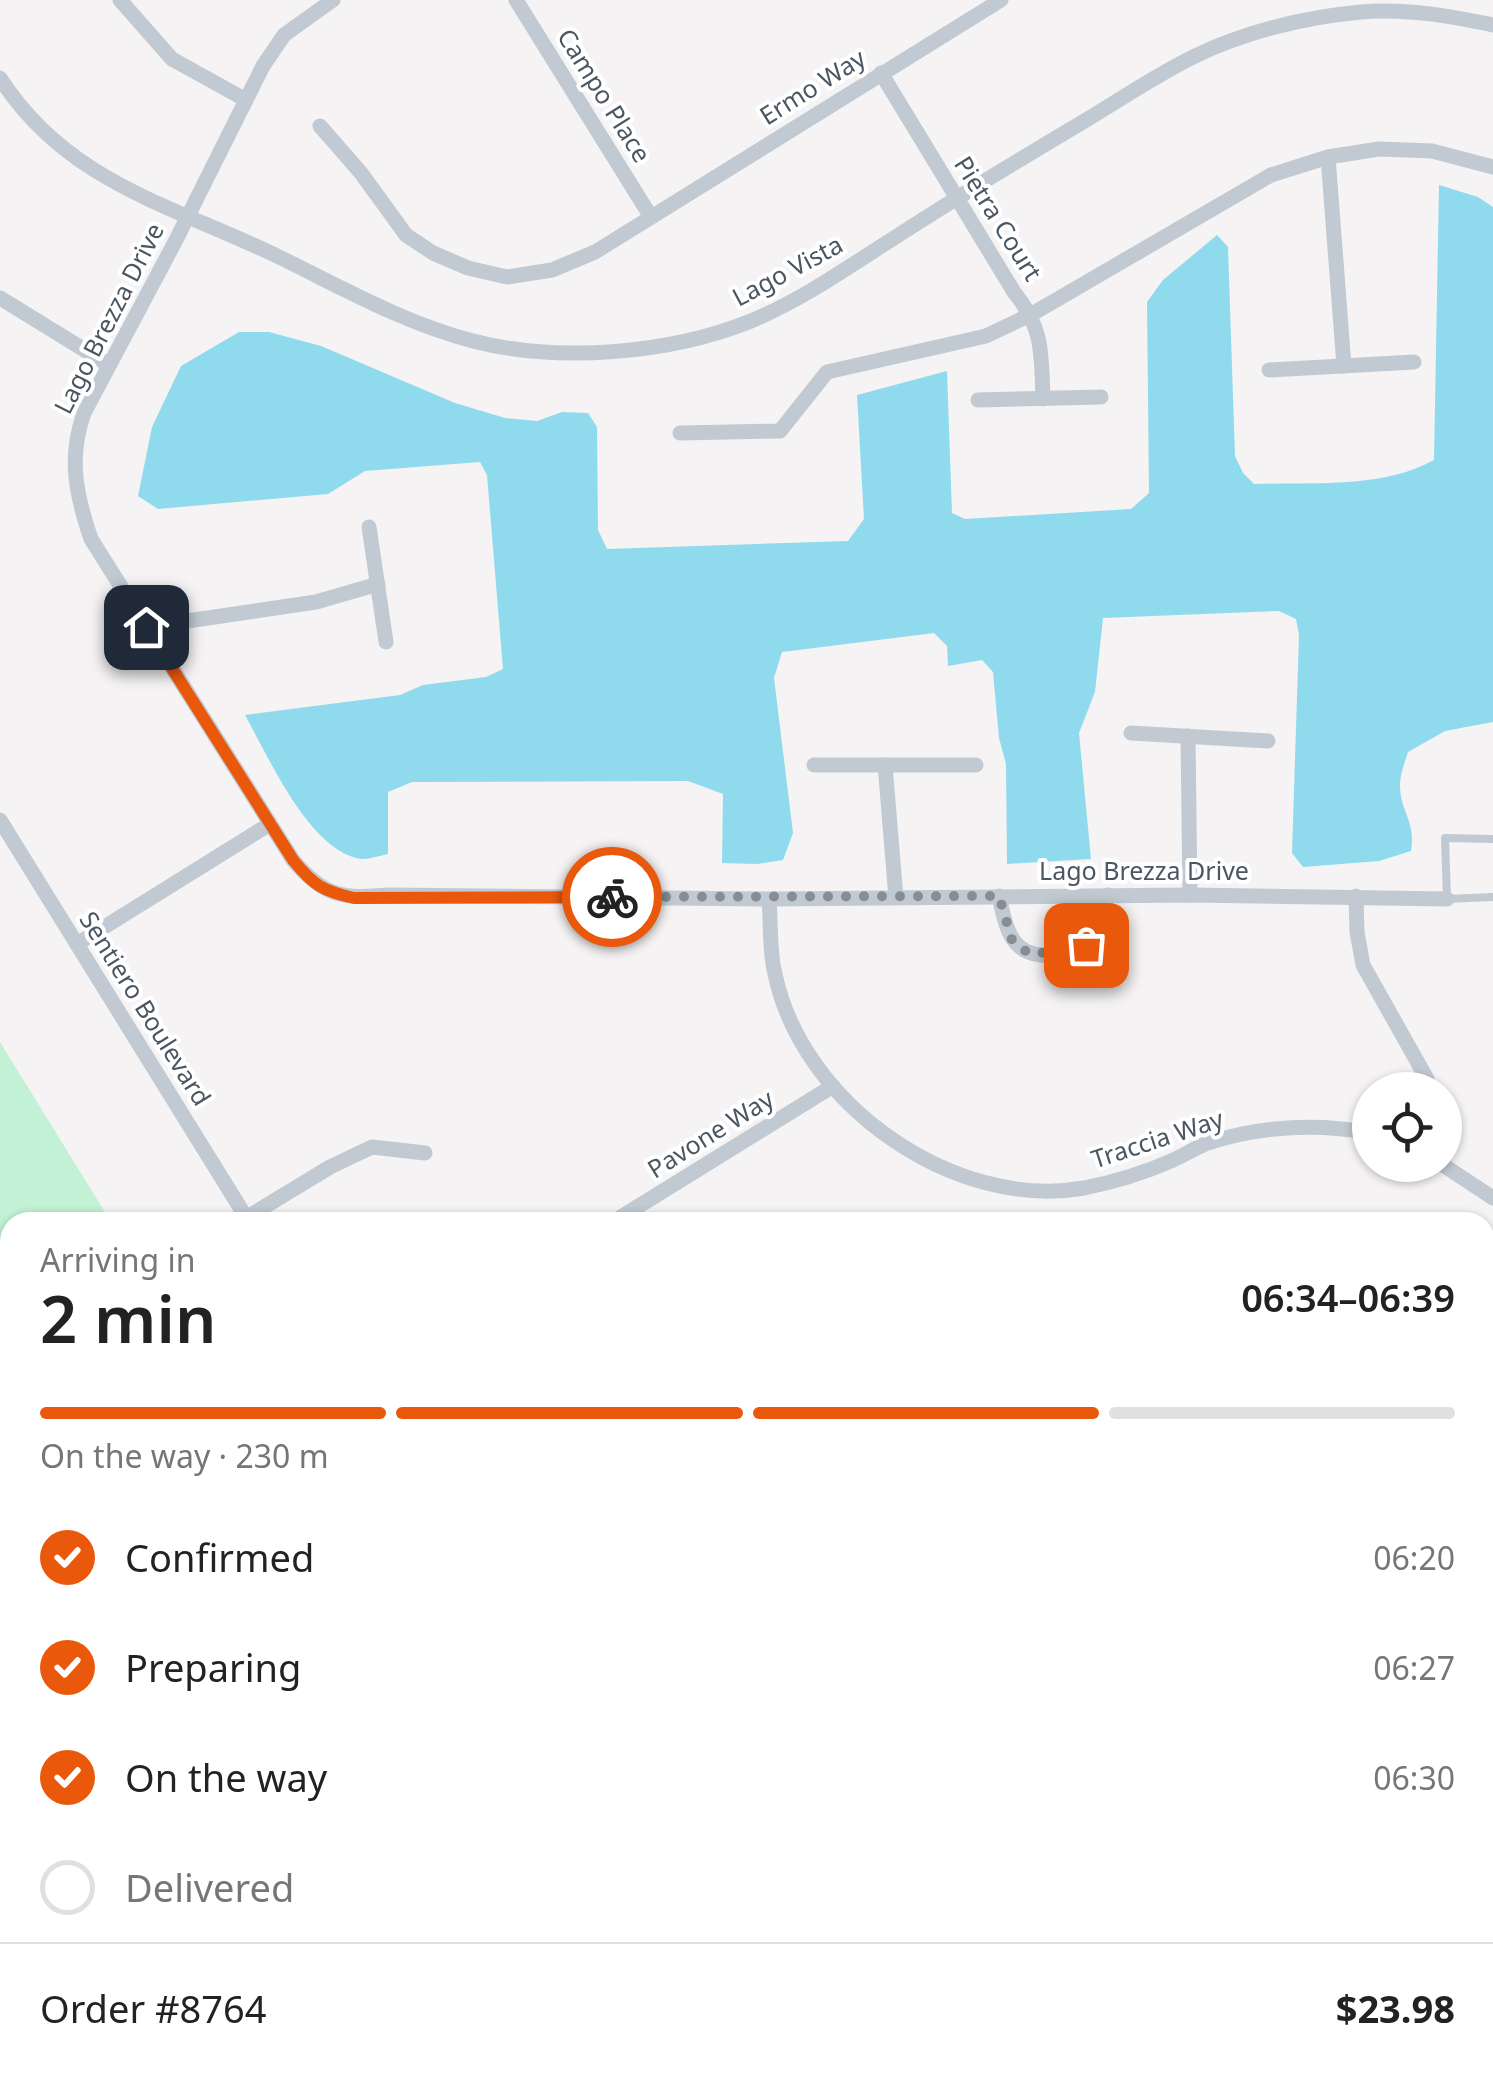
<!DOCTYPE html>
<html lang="en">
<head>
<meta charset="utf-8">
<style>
	body { margin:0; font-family:"Noto Sans",sans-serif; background:#f6f6f6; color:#222; height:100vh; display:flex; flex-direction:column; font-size:38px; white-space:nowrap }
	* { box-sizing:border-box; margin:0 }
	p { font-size:32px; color:#767676 }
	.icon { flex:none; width:55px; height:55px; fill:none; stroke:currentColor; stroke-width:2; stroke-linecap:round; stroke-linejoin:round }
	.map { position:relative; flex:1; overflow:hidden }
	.side { position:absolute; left:0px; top:1212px; width:1495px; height:882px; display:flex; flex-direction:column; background:#fff; border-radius:30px 30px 0 0; box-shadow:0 2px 8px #0004 }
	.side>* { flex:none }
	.buttons { position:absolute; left:1352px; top:1072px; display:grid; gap:20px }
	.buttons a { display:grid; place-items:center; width:110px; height:110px; border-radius:50%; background:#fff; box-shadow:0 2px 8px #0004; font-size:50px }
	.pin { position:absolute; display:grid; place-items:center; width:85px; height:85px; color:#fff; margin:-42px; border-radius:20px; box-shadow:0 5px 15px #0006 }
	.courier { position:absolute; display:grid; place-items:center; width:100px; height:100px; margin:-50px; border:8px solid #ea580c; border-radius:50%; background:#fff; color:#222; box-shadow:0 2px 12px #0007 }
	.headline em { font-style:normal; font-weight:600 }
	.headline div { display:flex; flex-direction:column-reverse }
	.headline { display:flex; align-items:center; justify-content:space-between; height:170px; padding:0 40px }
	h1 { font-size:65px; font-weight:600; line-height:75px }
	.bar { display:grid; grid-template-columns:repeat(4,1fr); gap:15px 10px; align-content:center; height:120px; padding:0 40px }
	.bar i { height:12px; border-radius:8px; background:#e0e0e0 }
	.bar .on { background:#ea580c }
	.bar p { grid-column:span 4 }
	.line { display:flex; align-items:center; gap:25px; padding:0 40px; border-top:2px solid #e0e0e0 }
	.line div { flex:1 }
	ol { padding:0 40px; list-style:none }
	li { display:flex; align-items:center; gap:30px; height:110px }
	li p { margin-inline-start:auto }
	li .icon { padding:10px; border-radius:50%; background:#ea580c; color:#fff; stroke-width:4 }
	li:last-child { color:#767676 }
	li i { width:55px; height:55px; border:5px solid #e0e0e0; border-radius:50% }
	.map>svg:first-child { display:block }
</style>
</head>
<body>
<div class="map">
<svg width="1493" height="2094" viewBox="0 0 1493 2094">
	<rect width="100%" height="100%" fill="#f5f3f3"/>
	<!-- green -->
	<polygon fill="#c3f1d5" points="0,1042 111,1222 10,1222 10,2085 1485,2085 1485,1568 1493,1606 1493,2094 0,2094"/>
	<!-- water -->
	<path fill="#90daee" d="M 1439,185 L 1478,197 L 1493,207 L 1493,722 L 1445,731 L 1408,752 C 1405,762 1400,774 1400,785 C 1400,812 1416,820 1411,851 L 1379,861 L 1303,867 L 1292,853 L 1299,635 L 1296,619 L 1279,611 L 1103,618 L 1095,692 L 1079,733 L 1091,859 L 1007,864 L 1006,764 L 999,738 L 993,672 L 982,660 L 948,666 L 947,646 L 934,633 L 782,652 L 774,678 L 793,833 L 783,860 L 757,864 L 722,863 L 723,794 L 688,781 L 412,782 L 388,792 L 388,854 C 378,856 365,861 356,858 C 307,845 269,758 245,715 L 400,695 L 423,685 L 486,677 L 503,669 L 487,475 L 480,462 L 365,471 L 328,494 L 158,509 L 138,496 L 152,427 L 181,366 L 239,332 L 269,332 L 321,346 L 455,403 L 505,418 L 537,421 L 562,412 L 588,413 L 597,427 L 598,530 L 607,549 L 848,541 L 864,519 L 857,395 L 947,371 L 952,513 L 965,519 L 1131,509 L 1149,493 L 1147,302 L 1163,280 L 1217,235 L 1228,247 L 1235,456 L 1243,473 L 1254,484 C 1312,482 1382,489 1434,460 Z"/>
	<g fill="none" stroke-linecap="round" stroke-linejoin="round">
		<!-- path -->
		<g stroke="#7ad0a6" stroke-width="4" stroke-dasharray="8 5" stroke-linecap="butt">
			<polyline points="0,1805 10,1800"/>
			<polyline points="0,2029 10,2025"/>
			<polyline points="0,2057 10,2067"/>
			<polyline points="22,2085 26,2094"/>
			<polyline points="905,2094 913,2085"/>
		</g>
		<!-- service -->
		<polyline stroke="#c1cad2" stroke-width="8" points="1493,839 1445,838 1447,899 1493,897"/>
		<!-- minor -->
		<g stroke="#c1cad2" stroke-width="15">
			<polyline points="120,0 172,59 246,100"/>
			<path d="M 333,0 L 284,35 L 263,66 L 176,240 L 84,413 C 68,458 76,495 91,539 L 293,860 C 324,897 343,899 389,895 L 769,899 L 1190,895 L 1447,899"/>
			<polyline points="516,0 651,217"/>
			<path d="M 881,73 L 1014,292 C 1044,329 1041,353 1043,399"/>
			<path d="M 0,78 C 67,182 171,205 275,255 C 339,286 403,323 473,341 C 558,363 669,354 751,321 C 802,300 848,267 894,238 C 953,200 1012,164 1071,129 C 1112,105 1151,78 1193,57 C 1244,32 1305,17 1361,12 C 1405,8 1450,16 1493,25"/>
			<polyline points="320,126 361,173 406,235 433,253 468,268 507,277 552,270 595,252 1001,0"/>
			<polyline points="1328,157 1344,366"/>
			<polyline points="0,298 109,365"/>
			<polyline points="1269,370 1414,362"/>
			<polyline points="978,400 1101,397"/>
			<polyline points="680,433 780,431 827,372 986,336 1032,314 1271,175 1328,157 1379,149 1432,151 1493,167"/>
			<polyline points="369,527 386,642"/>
			<polyline points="147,627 316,602 378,584"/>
			<polyline points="1131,733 1268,741"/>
			<polyline points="1188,736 1190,895"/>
			<polyline points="814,765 976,765"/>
			<polyline points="885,765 896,898"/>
			<polyline points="0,820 249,1222"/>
			<path d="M 999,896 C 1002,909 1004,924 1011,936 C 1029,969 1076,953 1099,935 L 1108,895"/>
			<polyline points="1356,896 1357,932 1363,965 1427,1079 1430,1090"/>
			<path d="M 769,899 C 771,923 769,951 775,974 C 802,1104 954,1211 1084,1188 C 1114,1182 1144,1173 1171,1161 C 1183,1156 1193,1149 1205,1144 C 1258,1126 1316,1123 1370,1133"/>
			<polyline points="77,944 270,824"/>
			<polyline points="1443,1165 1493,1198"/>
			<polyline points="246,1218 330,1167 372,1147 425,1153"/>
			<polyline points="613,1222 833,1086"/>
		</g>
		<!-- tertiary -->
		<g stroke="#c1cad2" stroke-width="20">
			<polyline points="1485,1810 1493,1804"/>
			<polyline points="1057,2094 1080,2085"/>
		</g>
	</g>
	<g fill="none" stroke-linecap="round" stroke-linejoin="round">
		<!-- done -->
		<polyline stroke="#868d94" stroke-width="10" stroke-dasharray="0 18" points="612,897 999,896 1012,940 1028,953 1072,952 1086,945"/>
		<!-- route -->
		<path stroke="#ea580c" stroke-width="12" d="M 146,627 L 293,860 C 314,886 323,891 354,898 L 612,897"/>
	</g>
	<g text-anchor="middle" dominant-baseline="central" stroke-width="8" stroke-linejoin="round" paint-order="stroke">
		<!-- street labels -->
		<g font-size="25" fill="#4a5661" stroke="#fff">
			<text transform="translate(812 86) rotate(-32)">Ermo Way</text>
			<text transform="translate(605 95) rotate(58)">Campo Place</text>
			<text transform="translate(999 218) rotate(58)">Pietra Court</text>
			<text transform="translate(787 270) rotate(-28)">Lago Vista</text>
			<text transform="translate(108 318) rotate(-63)">Lago Brezza Drive</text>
			<text x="1144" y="870">Lago Brezza Drive</text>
			<text transform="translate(146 1008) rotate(58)">Sentiero Boulevard</text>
			<text transform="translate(710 1133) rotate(-32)">Pavone Way</text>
			<text transform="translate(1157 1138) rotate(-18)">Traccia Way</text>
		</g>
	</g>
</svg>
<div class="buttons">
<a><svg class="icon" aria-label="locate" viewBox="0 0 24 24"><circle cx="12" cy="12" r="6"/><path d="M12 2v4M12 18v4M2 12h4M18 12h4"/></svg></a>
</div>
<div class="pin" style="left:1086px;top:945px;background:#ea580c"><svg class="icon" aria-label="bag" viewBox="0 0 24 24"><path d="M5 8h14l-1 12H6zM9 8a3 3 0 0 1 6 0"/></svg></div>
<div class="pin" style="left:146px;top:627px;background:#1f2937"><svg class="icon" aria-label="home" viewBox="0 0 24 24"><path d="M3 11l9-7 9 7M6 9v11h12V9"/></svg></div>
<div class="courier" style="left:612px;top:897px"><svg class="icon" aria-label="bike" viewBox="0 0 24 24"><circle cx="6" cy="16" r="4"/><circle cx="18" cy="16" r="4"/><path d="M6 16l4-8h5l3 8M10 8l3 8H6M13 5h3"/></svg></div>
<section class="side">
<div class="headline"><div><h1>2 min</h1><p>Arriving in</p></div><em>06:34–06:39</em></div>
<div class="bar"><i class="on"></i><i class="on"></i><i class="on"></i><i></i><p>On the way · 230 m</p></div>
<ol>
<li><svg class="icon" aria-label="check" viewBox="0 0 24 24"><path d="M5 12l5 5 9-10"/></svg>Confirmed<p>06:20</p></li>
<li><svg class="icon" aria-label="check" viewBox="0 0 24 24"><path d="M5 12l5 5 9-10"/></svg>Preparing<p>06:27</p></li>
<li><svg class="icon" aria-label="check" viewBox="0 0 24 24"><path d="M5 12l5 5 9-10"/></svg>On the way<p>06:30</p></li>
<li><i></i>Delivered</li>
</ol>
<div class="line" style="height:130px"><div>Order #8764</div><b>$23.98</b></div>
</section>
</div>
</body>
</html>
